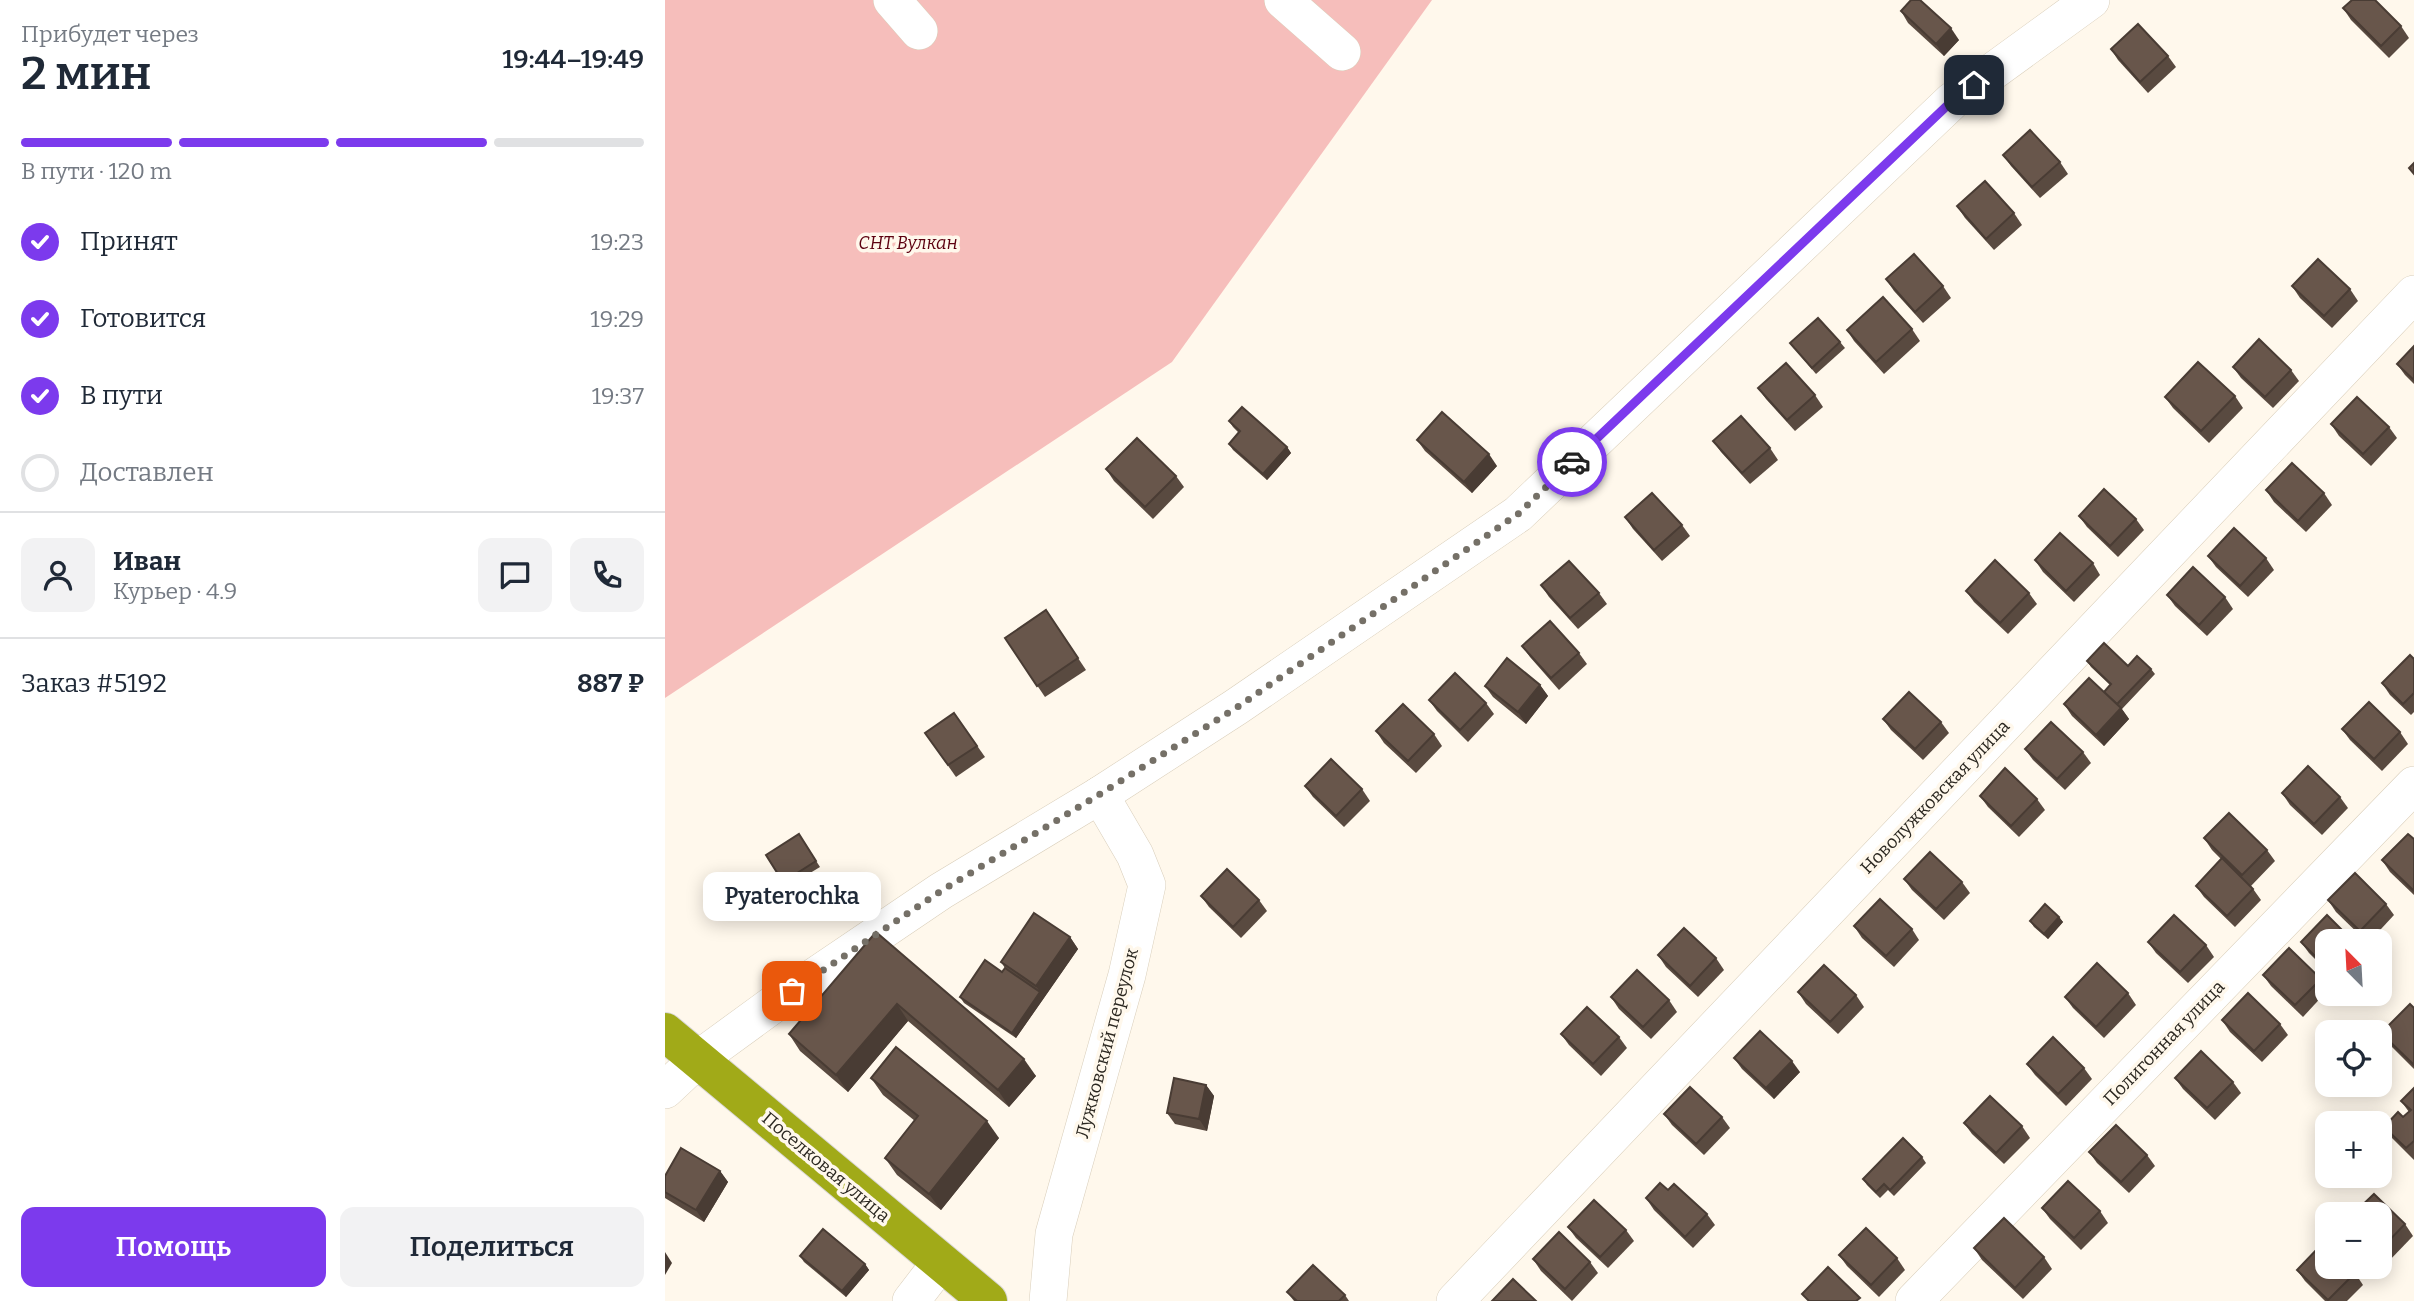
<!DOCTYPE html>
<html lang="ru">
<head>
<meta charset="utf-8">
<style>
	body { margin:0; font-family:Bitter,serif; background:#f2f2f3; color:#1f2937; height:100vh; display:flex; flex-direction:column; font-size:26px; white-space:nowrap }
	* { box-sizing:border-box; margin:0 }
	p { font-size:23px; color:#747a83 }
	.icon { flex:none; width:38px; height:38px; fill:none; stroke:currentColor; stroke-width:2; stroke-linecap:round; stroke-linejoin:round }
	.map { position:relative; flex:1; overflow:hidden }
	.side { display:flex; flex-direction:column; background:#fff; width:665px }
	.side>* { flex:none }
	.needle { width:46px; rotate:336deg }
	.controls { position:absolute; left:1650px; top:929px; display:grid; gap:14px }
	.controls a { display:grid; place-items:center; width:77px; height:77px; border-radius:14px; background:#fff; box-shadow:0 4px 18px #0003; font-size:35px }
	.pin { position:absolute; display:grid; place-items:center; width:60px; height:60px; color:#fff; margin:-30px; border-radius:14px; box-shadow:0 4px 10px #0006 }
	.courier { position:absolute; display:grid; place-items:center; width:70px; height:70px; margin:-35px; border:5px solid #7c3aed; border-radius:50%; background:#fff; color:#222; box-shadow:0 2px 9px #0007 }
	.bubble { position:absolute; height:49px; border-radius:14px; background:#fff; box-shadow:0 4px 18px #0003; font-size:23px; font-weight:600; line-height:49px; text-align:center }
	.summary em { font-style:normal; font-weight:600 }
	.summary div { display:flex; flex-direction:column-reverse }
	.summary { display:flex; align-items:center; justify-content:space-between; height:119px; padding:0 21px }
	h1 { font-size:46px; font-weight:600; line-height:52px }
	.bar { display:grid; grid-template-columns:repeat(4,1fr); gap:10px 7px; align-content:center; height:84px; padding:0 21px }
	.bar i { height:9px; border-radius:5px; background:#e0e1e3 }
	.bar .current { background:#7c3aed }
	.bar p { grid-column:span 4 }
	.line { display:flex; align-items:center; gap:18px; padding:0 21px; border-top:2px solid #e0e1e3 }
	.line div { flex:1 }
	.round { display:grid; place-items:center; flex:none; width:74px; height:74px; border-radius:14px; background:#f2f2f3 }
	ol { padding:0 21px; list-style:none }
	li { display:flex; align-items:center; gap:21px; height:77px }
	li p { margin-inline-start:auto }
	li .icon { padding:7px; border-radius:50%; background:#7c3aed; color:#fff; stroke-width:4 }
	li:last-child { color:#747a83 }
	li i { width:38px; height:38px; border:4px solid #e0e1e3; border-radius:50% }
	.action { display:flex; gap:14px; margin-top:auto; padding:14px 21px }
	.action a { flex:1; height:80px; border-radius:14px; background:#7c3aed; color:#fff; font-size:28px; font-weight:600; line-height:80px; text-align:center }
	.action a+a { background:#f2f2f3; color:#1f2937 }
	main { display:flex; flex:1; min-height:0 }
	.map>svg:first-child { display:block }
</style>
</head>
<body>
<main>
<section class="side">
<div class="summary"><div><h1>2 мин</h1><p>Прибудет через</p></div><em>19:44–19:49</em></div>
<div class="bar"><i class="current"></i><i class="current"></i><i class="current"></i><i></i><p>В пути · 120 m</p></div>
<ol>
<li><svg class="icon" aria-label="check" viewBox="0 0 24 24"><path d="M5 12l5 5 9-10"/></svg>Принят<p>19:23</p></li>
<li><svg class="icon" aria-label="check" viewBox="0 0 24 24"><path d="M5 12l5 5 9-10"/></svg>Готовится<p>19:29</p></li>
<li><svg class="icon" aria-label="check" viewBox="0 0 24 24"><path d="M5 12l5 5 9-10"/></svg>В пути<p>19:37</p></li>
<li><i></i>Доставлен</li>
</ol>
<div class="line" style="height:126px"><a class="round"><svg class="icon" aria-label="person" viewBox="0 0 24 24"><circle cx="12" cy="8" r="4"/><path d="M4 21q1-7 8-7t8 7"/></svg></a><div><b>Иван</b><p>Курьер · 4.9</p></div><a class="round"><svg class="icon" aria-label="chat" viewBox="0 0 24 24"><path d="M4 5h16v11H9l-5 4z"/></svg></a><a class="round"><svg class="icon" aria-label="phone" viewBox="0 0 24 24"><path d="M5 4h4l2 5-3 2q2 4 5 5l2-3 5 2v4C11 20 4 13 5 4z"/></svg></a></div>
<div class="line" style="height:91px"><div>Заказ #5192</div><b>887 ₽</b></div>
<div class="action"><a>Помощь</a><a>Поделиться</a></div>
</section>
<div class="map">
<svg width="1749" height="1301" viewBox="0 0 1749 1301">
	<rect width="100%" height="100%" fill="#fff8ec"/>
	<!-- green -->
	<polygon fill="#f6bebb" points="0,0 767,0 507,362 0,698"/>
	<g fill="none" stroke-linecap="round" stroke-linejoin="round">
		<!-- minor casing -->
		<g stroke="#d9ceba" stroke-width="38">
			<g id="minor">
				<polyline points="227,0 254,31"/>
				<polyline points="618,0 677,52"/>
				<polyline points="0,1090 32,1060 106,1006 276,891 435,795 571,707 853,514 1287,101 1426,0"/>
				<polyline points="246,1301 276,1262"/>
				<polyline points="383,1301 389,1234 462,975 482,885 470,855 435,795"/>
				<polyline points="790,1301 1749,294"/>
				<polyline points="1249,1301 1749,785"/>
			</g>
		</g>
		<!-- highway casing -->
		<g stroke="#d9d8d7" stroke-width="40">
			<polyline id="highway" points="0,1032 323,1301"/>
		</g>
		<!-- minor -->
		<use href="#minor" stroke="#fff" stroke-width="37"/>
		<!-- highway -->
		<use href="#highway" stroke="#a1aa18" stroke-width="38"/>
	</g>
	<!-- wall -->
	<g fill="#594a40">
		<polygon points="1678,8 1736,26 1744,38 1724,58 1686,20"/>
		<polygon points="1236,11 1294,40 1279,56 1243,23"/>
		<polygon points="1446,49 1503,56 1511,67 1483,93 1453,60"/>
		<polygon points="1338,155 1395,162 1403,174 1375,198 1346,166"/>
		<polygon points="1292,206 1349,213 1357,225 1329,250 1300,218"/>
		<polygon points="1221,279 1278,286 1286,298 1258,323 1229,291"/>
		<polygon points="1627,286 1685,289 1693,301 1667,328 1635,298"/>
		<polygon points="1247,329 1255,341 1219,374 1189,341 1182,330"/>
		<polygon points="1175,342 1180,348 1151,374 1125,343"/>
		<polygon points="1749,346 1749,384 1740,375 1732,364"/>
		<polygon points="1568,367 1626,370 1634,381 1608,408 1576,378"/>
		<polygon points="1093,388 1150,395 1158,407 1130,431 1101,399"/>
		<polygon points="1570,396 1578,408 1544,443 1508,408 1500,397"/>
		<polygon points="564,421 622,447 626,453 602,480 568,450 564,444 574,433 568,427"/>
		<polygon points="1666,424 1724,427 1732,438 1706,466 1674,436"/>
		<polygon points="752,440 832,466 807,493 760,451"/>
		<polygon points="1048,441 1105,448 1113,460 1085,484 1056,452"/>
		<polygon points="441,469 511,476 519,487 488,519 449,481"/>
		<polygon points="1601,490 1659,493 1667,505 1641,532 1609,502"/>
		<polygon points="1414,516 1471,519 1479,530 1453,557 1422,527"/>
		<polygon points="960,517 1017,525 1025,536 997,561 968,529"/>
		<polygon points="1543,556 1601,558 1609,570 1583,597 1551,567"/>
		<polygon points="1370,560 1428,563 1435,575 1409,602 1378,572"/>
		<polygon points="876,585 934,593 942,604 913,629 884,597"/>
		<polygon points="1301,591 1364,593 1372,604 1343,634 1309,602"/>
		<polygon points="1502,595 1560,597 1568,609 1542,636 1510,606"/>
		<polygon points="381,610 421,670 380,697 340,638"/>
		<polygon points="857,646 914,653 922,664 894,690 865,657"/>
		<polygon points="1749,659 1749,712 1746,715 1725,695 1717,683"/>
		<polygon points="1422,661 1486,669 1490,674 1457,709 1464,719 1439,746 1407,716 1399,704 1439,692 1445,685 1426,667"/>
		<polygon points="875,685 883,696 861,724 828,697 820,686"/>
		<polygon points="764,700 821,703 829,714 803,742 772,711"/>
		<polygon points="289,713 320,757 291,777 260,733"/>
		<polygon points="1218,719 1276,722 1284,733 1258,760 1226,730"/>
		<polygon points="1677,729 1735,732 1743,744 1717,771 1685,740"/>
		<polygon points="711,731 769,734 777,746 751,773 719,743"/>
		<polygon points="1360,749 1418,752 1426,763 1400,790 1368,760"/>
		<polygon points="640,786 697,789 705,801 679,827 648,797"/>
		<polygon points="1617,793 1675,797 1683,808 1657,835 1625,805"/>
		<polygon points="1315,796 1372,799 1380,810 1354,837 1323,807"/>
		<polygon points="134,834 155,867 122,887 101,855"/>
		<polygon points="1539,838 1602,850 1610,861 1586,886 1596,900 1570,927 1539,897 1531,886 1556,859 1547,850"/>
		<polygon points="1749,839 1749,895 1725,872 1717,860"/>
		<polygon points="1239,879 1297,882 1305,893 1279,920 1247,890"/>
		<polygon points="536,896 594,900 602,911 576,938 544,907"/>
		<polygon points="1663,900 1721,904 1729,915 1704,942 1702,942 1671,912"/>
		<polygon points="1394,917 1398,922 1383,939 1369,927 1365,921"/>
		<polygon points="1189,926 1247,929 1254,940 1229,967 1197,938"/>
		<polygon points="211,932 371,1076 344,1107 243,1021 183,1092 135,1051 124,1034"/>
		<polygon points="405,937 413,949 351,1038 299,1003 295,997 337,972 340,968 336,962"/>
		<polygon points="1483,942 1541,945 1549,957 1523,983 1491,953"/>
		<polygon points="1636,942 1662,942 1662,971 1644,953"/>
		<polygon points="993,955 1051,958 1059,970 1033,997 1001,967"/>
		<polygon points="1598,975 1656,979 1662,988 1662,991 1638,1017 1606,986"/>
		<polygon points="1133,992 1191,995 1199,1007 1173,1034 1141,1004"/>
		<polygon points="1463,993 1471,1005 1439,1038 1408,1008 1400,997"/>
		<polygon points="946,997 1004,1000 1012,1012 986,1039 954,1009"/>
		<polygon points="1749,1008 1749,1069 1724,1044 1716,1033"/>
		<polygon points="1557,1020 1615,1024 1623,1035 1597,1062 1565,1032"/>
		<polygon points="896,1034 954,1037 962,1048 936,1076 904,1045"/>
		<polygon points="1069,1058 1135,1072 1109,1099 1077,1069"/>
		<polygon points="1362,1064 1419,1068 1427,1079 1401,1106 1370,1075"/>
		<polygon points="206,1078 334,1138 276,1210 232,1175 220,1158 250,1121 218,1095"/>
		<polygon points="1510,1078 1568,1082 1576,1093 1550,1120 1518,1089"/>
		<polygon points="541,1085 549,1096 542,1131 510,1124 502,1113"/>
		<polygon points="1749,1088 1749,1160 1727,1138 1719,1127 1738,1117 1744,1112 1736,1101"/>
		<polygon points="999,1114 1057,1117 1065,1128 1039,1155 1007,1125"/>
		<polygon points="1299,1123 1357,1126 1365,1138 1339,1164 1307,1134"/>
		<polygon points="1424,1152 1482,1155 1490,1166 1464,1193 1432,1163"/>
		<polygon points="1257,1157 1261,1163 1229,1196 1223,1190 1215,1198 1202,1185 1198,1179"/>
		<polygon points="55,1171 63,1182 39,1222 0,1198 0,1176"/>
		<polygon points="1003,1190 1042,1214 1050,1225 1028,1248 989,1210 981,1198"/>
		<polygon points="1377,1208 1435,1211 1443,1223 1416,1250 1385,1219"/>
		<polygon points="1715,1214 1740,1224 1748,1236 1722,1263 1715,1256"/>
		<polygon points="903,1227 961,1230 969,1241 943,1268 911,1238"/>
		<polygon points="1309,1248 1379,1257 1387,1269 1358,1299 1317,1260"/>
		<polygon points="1174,1255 1232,1258 1240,1270 1214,1297 1182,1266"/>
		<polygon points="135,1256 200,1264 204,1270 181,1297 139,1262"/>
		<polygon points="868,1259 925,1262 933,1273 907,1301 876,1271"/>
		<polygon points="1632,1270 1690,1273 1698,1285 1682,1301 1660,1301 1640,1281"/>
		<polygon points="622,1292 680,1295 684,1301 629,1301"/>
	</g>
	<!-- shaded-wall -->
	<g fill="#493c34">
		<polygon points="1286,28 1294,40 1279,56 1271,44"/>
		<polygon points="622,447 626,453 602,480 598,474"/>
		<polygon points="824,454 832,466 807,493 799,482"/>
		<polygon points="875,685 883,696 861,724 853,712"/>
		<polygon points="1456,708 1464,719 1439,746 1431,735"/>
		<polygon points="1394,917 1398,922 1383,939 1379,934"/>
		<polygon points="405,937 413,949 379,998 371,986"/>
		<polygon points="375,992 379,998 351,1038 347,1033"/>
		<polygon points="232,1004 243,1021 183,1092 171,1075"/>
		<polygon points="359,1059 371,1076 344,1107 333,1090"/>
		<polygon points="1127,1061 1135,1072 1109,1099 1101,1088"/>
		<polygon points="541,1085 549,1096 542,1131 534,1119"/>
		<polygon points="322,1121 334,1138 276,1210 264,1194"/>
		<polygon points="55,1171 63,1182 39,1222 31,1210"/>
		<polygon points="0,1252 7,1263 0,1275"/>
		<polygon points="200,1264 204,1270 181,1297 177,1291"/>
	</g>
	<!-- building -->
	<g fill="#68564b" stroke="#493c34" stroke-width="2">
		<polygon points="1246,0 1255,0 1286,28 1271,44 1236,11"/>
		<polygon points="1687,0 1710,0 1736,26 1716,46 1678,8"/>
		<polygon points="1473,24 1503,56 1475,82 1446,49"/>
		<polygon points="1365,130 1395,162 1367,187 1338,155"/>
		<polygon points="1749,163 1749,174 1744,168"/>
		<polygon points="1320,181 1349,213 1321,239 1292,206"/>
		<polygon points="1249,254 1278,286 1250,312 1221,279"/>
		<polygon points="1653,259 1685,289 1659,316 1627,286"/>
		<polygon points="1218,297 1247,329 1211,362 1182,330"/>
		<polygon points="1153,318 1175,342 1147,368 1125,343"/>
		<polygon points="1594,339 1626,370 1600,397 1568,367"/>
		<polygon points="1749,346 1749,380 1732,364"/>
		<polygon points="1533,362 1570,396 1536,431 1500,397"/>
		<polygon points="1121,363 1150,395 1122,420 1093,388"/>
		<polygon points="1692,397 1724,427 1698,454 1666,424"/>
		<polygon points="577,407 622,447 598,474 564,444 575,431 564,421"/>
		<polygon points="777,412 824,454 799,482 752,440"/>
		<polygon points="1076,416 1105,448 1077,473 1048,441"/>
		<polygon points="472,438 511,476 480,507 441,469"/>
		<polygon points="1627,463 1659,493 1633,521 1601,490"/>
		<polygon points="1439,489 1471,519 1445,546 1414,516"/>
		<polygon points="987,493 1017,525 989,550 960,517"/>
		<polygon points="1569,528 1601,558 1575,586 1543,556"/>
		<polygon points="1395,533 1428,563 1401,591 1370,560"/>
		<polygon points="1330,560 1364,593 1335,623 1301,591"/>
		<polygon points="904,561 934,593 905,618 876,585"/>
		<polygon points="1528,567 1560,597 1534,625 1502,595"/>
		<polygon points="381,610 413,658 372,686 340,638"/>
		<polygon points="885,621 914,653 886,678 857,646"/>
		<polygon points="1439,643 1463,666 1472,656 1486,669 1452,704 1439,692 1446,684 1422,661"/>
		<polygon points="1745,655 1749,659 1749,693 1738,704 1717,683"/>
		<polygon points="842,658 875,685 853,712 820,686"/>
		<polygon points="790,673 821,703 795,730 764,700"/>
		<polygon points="1424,678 1456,708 1431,735 1399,704"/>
		<polygon points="1244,692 1276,722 1250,749 1218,719"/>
		<polygon points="1704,702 1735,732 1709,759 1677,729"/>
		<polygon points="738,704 769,734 743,761 711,731"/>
		<polygon points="289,713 312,746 283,765 260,733"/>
		<polygon points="1386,722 1418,752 1392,779 1360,749"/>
		<polygon points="666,759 697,789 671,816 640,786"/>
		<polygon points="1643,766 1675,797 1649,824 1617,793"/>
		<polygon points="1340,768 1372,799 1346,826 1315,796"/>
		<polygon points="1564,813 1602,850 1577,875 1539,838"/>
		<polygon points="134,834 151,861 118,882 101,855"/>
		<polygon points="1743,834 1749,839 1749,891 1717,860"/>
		<polygon points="1265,852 1297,882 1271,909 1239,879"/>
		<polygon points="1557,858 1588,889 1562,916 1531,886"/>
		<polygon points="562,869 594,900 568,927 536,896"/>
		<polygon points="1690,873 1721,904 1695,931 1663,900"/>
		<polygon points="1215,899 1247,929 1221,956 1189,926"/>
		<polygon points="1380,904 1394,917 1379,934 1365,921"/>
		<polygon points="369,913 405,937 371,986 336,962"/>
		<polygon points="1509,915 1541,945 1515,972 1483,942"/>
		<polygon points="1662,915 1689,942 1662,942 1662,968 1636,942"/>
		<polygon points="1019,928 1051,958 1025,986 993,955"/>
		<polygon points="211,932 359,1059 333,1090 232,1004 171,1075 124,1034"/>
		<polygon points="1624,948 1656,979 1630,1005 1598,975"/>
		<polygon points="320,960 337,972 340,968 375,992 347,1033 295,997"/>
		<polygon points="1432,963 1463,993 1431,1027 1400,997"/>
		<polygon points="1159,965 1191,995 1165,1022 1133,992"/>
		<polygon points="972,970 1004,1000 978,1027 946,997"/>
		<polygon points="1583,993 1615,1024 1589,1051 1557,1020"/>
		<polygon points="1745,1004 1749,1008 1749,1065 1716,1033"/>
		<polygon points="922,1007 954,1037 928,1064 896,1034"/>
		<polygon points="1095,1031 1127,1061 1101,1088 1069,1058"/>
		<polygon points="1388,1037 1419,1068 1393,1094 1362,1064"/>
		<polygon points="231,1047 322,1121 264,1194 220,1158 253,1116 206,1078"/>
		<polygon points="1536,1051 1568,1082 1542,1108 1510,1078"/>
		<polygon points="509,1078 541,1085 534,1119 502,1113"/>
		<polygon points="1025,1087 1057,1117 1031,1144 999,1114"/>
		<polygon points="1749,1088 1749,1141 1741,1148 1719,1127 1733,1112 1738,1117 1746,1110 1736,1101"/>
		<polygon points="1325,1096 1357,1126 1331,1153 1299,1123"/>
		<polygon points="1451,1125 1482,1155 1456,1182 1424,1152"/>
		<polygon points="1238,1138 1257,1157 1225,1190 1219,1184 1211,1192 1198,1179"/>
		<polygon points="16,1148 55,1171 31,1210 0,1192 0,1176"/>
		<polygon points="1403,1181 1435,1211 1409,1238 1377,1208"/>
		<polygon points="995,1183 1003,1190 1009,1184 1042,1214 1020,1237 981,1198"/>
		<polygon points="1709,1194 1740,1224 1715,1250 1715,1214 1688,1214"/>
		<polygon points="929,1200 961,1230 935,1257 903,1227"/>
		<polygon points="1339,1218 1379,1257 1350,1288 1309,1248"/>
		<polygon points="1201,1228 1232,1258 1206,1285 1174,1255"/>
		<polygon points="158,1229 200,1264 177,1291 135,1256"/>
		<polygon points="894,1232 925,1262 900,1289 868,1259"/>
		<polygon points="1658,1243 1662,1247 1662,1267 1683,1267 1690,1273 1663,1300 1632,1270"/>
		<polygon points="648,1265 680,1295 674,1301 632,1301 622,1292"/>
		<polygon points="1163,1267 1195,1298 1191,1301 1144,1301 1137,1294"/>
		<polygon points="848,1279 871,1301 827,1301"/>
	</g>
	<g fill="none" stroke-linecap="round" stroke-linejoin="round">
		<!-- done -->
		<polyline stroke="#757067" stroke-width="7" stroke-dasharray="0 12.6" points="127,991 276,891 435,794 571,708 853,514 907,462"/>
		<!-- route -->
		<polyline stroke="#7c3aed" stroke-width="9" points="907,462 1287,101 1309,85"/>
	</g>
	<g text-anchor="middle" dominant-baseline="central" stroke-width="7" stroke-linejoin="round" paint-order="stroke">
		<!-- park labels -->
		<g font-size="18" font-style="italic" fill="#5d0110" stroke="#fff8ec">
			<text x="243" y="243">СНТ Вулкан</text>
		</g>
		<!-- street labels -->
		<g font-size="18" fill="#2b2720" stroke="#fff8ec">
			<text transform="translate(1270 797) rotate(-46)">Новолужковская улица</text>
			<text transform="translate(442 1043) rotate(-75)">Лужковский переулок</text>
			<text transform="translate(1499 1043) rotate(-46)">Полигонная улица</text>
			<text transform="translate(161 1167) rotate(40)">Поселковая улица</text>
		</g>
	</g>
</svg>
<div class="controls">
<a><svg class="needle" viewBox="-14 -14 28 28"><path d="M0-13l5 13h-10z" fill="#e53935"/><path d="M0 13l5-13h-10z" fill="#747a83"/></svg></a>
<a><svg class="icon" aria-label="locate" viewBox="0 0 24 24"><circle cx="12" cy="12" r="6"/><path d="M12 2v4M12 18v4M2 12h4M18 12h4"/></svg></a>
<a>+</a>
<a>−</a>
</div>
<div class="pin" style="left:127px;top:991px;background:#ea580c"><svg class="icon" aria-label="bag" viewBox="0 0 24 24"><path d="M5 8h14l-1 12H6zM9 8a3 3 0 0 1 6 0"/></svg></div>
<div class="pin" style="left:1309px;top:85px;background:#1f2937"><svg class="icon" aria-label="home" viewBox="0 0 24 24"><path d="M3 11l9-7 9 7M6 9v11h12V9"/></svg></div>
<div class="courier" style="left:907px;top:462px"><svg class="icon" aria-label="car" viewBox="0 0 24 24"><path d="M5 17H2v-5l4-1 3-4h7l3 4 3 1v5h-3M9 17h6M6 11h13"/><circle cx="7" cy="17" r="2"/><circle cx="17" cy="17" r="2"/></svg></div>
<div class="bubble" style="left:38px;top:872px;width:178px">Pyaterochka</div>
</div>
</main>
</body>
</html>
